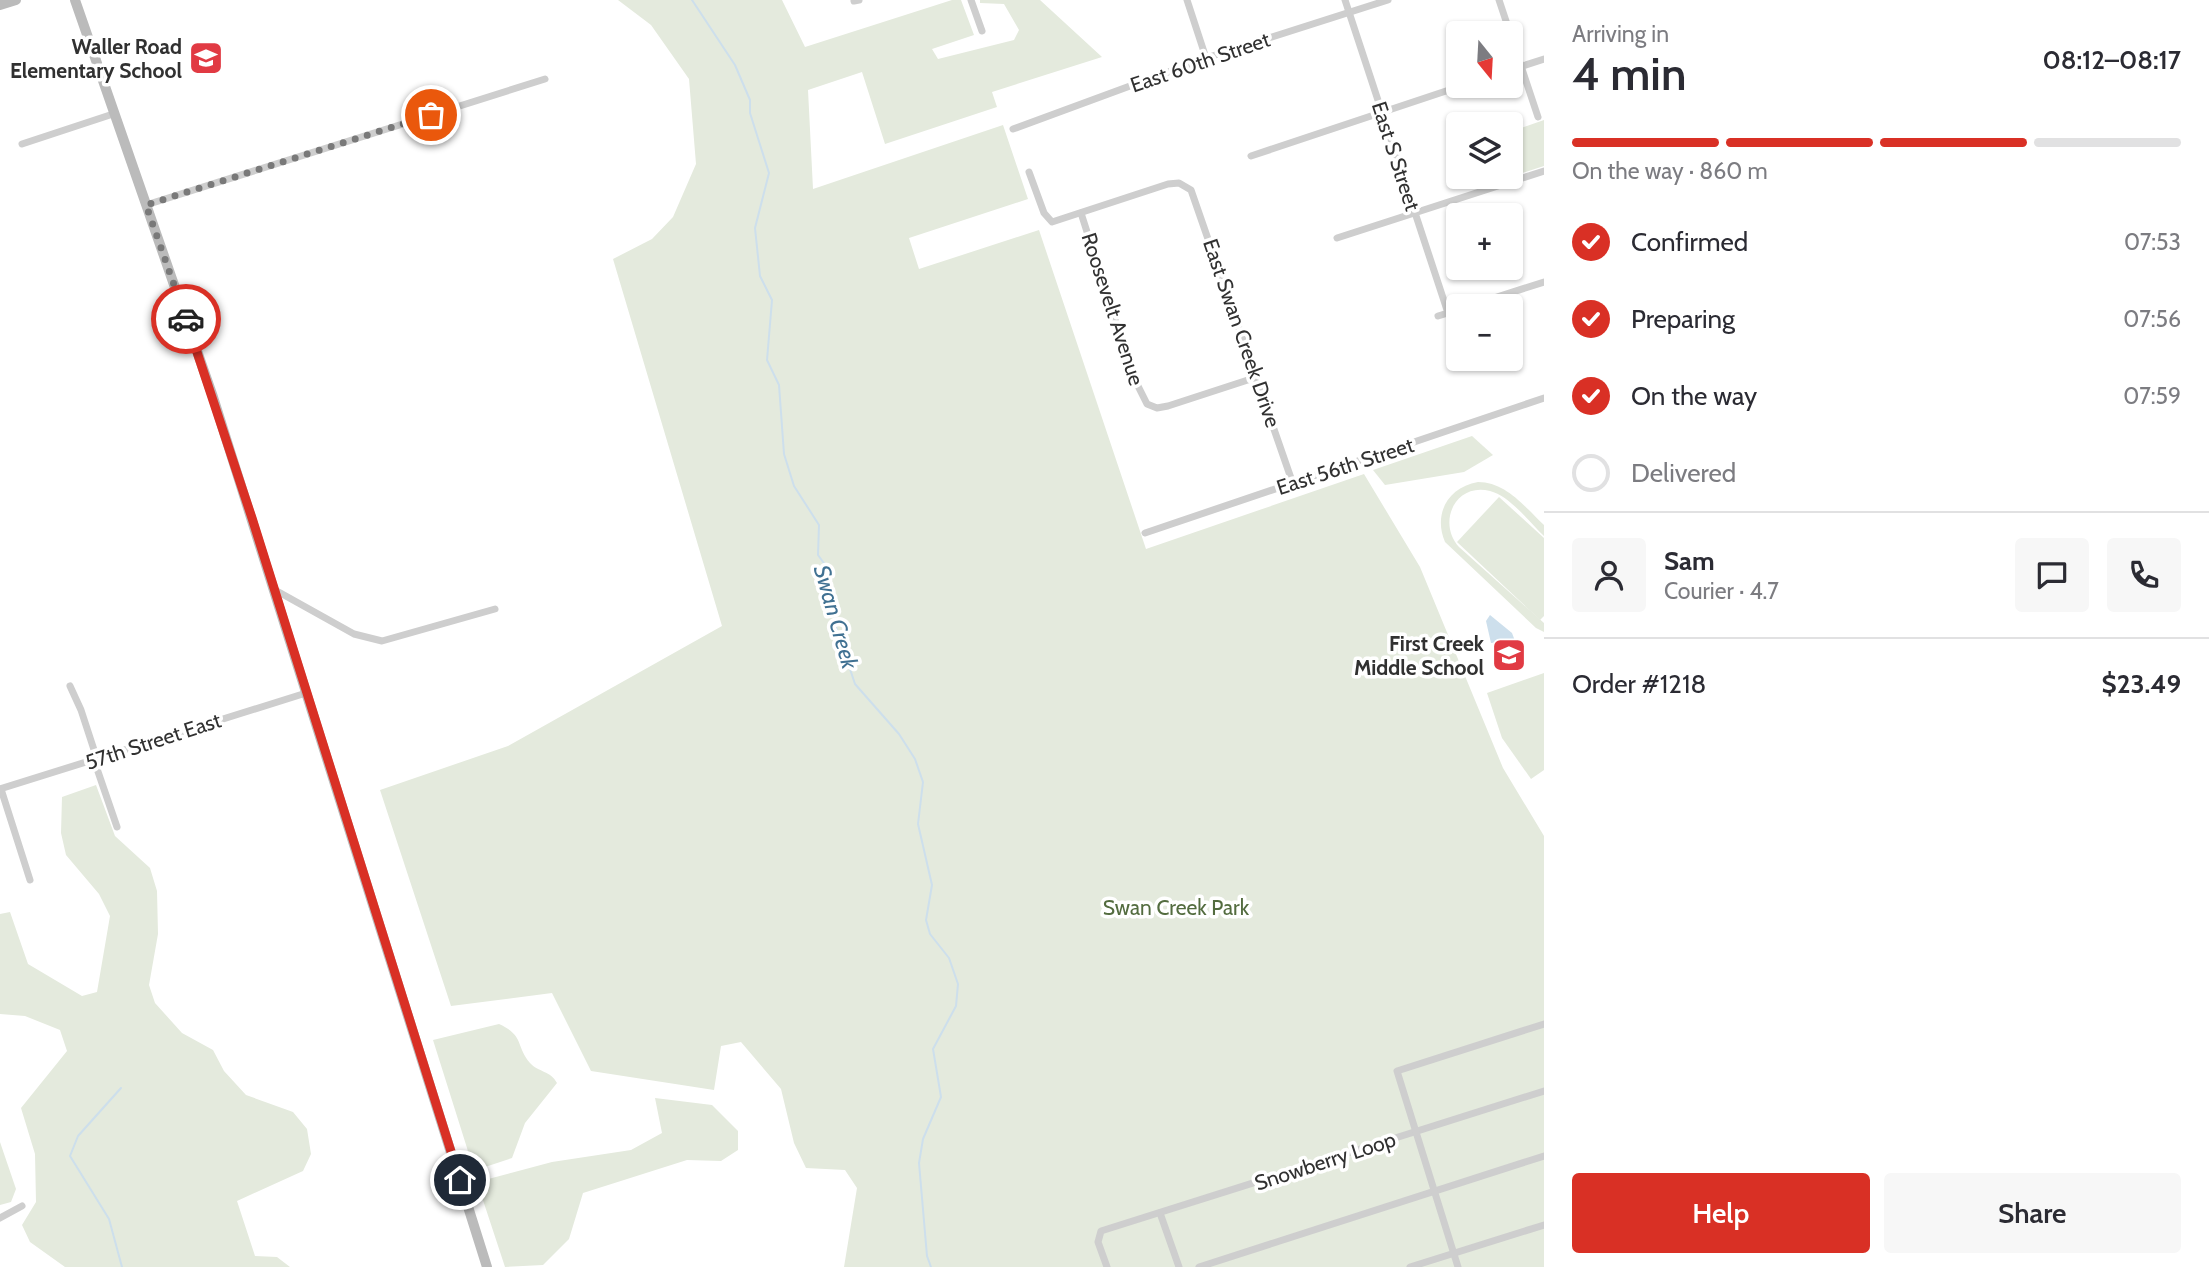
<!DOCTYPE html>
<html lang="en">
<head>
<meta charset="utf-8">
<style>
	body { margin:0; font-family:Cabin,sans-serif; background:#f7f7f7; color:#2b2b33; height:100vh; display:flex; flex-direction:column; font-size:26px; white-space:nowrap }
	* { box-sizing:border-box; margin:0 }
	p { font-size:23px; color:#7c7c81 }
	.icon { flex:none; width:38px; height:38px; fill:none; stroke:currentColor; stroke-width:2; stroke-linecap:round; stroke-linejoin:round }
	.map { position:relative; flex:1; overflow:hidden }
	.side { display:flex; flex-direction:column; background:#fff; width:665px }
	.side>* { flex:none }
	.needle { width:46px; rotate:162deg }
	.tools { position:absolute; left:1446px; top:21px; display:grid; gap:14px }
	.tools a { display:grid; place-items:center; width:77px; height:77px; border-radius:7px; background:#fff; box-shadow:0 2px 5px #0004; font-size:35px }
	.pin { position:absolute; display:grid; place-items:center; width:60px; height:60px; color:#fff; margin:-30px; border:4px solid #fff; border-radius:50%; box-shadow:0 2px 7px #0007 }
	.courier { position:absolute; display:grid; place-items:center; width:70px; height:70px; margin:-35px; border:5px solid #d93025; border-radius:50%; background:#fff; color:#222; box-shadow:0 2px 9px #0007 }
	.head em { font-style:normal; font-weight:600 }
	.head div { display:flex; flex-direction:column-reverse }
	.head { display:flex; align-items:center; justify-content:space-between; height:119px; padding:0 28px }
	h1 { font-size:46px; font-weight:600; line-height:52px }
	.bar { display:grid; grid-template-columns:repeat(4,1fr); gap:10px 7px; align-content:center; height:84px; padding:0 28px }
	.bar i { height:9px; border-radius:5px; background:#e1e1e2 }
	.bar .on { background:#d93025 }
	.bar p { grid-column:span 4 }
	.line { display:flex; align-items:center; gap:18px; padding:0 28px; border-top:2px solid #e1e1e2 }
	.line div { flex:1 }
	.round { display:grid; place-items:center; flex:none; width:74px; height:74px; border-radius:7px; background:#f7f7f7 }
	ol { padding:0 28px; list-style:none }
	li { display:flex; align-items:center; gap:21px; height:77px }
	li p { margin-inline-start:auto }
	li .icon { padding:7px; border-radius:50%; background:#d93025; color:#fff; stroke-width:4 }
	li:last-child { color:#7c7c81 }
	li i { width:38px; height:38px; border:4px solid #e1e1e2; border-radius:50% }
	.button { display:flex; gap:14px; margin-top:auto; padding:14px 28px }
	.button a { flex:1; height:80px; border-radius:7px; background:#d93025; color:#fff; font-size:28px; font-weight:600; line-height:80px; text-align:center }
	.button a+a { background:#f7f7f7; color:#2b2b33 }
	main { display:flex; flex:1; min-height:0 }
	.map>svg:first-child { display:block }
</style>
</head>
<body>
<main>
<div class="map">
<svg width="1544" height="1267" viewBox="0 0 1544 1267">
	<rect width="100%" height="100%" fill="#fff"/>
	<!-- green -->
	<g fill="#e4eadd">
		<polygon points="618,0 782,0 805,47 952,0 961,0 974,35 932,49 938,59 1014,40 1019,30 1004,4 980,3 980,0 1040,0 1102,57 992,92 997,107 885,144 862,72 808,90 813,189 1003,125 1028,199 909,238 919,269 1039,230 1146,549 1364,474 1420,567 1503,768 1544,836 1544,1267 844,1267 857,1188 845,1170 806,1168 794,1143 781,1089 741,1042 721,1046 714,1090 591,1071 552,993 451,1006 380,790 508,746 722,626 613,259 652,239 673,217 696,164 689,79 651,25"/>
		<polygon points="1544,120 1544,166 1501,180 1500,177 1510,177 1510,132"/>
		<polygon points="1472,436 1493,455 1464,472 1385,485 1373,470"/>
		<path d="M 1478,482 C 1506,482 1525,507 1544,525 L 1544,536 C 1529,522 1510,496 1490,491 C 1455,482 1437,523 1459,547 L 1544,623 L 1544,632 L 1536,628 L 1445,542 C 1433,514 1448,487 1478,482 Z"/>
		<polygon points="1499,497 1544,538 1544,616 1540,620 1457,542"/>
		<polygon points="1544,673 1544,770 1531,779 1502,738 1487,693"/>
		<polygon points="96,785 115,836 150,868 157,891 158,934 149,985 155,1003 182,1033 213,1050 224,1071 246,1095 293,1112 307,1129 311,1154 303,1171 237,1201 255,1256 277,1257 290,1267 65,1267 30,1242 22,1225 36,1202 35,1154 21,1108 67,1051 60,1030 25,1016 0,1014 0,914 10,912 28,964 82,996 97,992 110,916 99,894 66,855 61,833 62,797"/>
		<path d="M 499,1024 C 525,1036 515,1045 530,1063 C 538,1072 551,1071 557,1083 L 525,1123 L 512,1158 L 485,1167 L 473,1167 L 433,1040 Z"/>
		<polygon points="655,1098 712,1105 738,1131 738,1150 721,1161 687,1160 583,1193 569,1239 543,1265 505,1267 477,1182 552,1162 631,1150 662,1133"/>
		<polygon points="0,1142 16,1189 11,1202 0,1205"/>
	</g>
	<!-- water -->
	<polygon fill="#cddfec" points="1490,615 1512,633 1515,641 1491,643 1486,621"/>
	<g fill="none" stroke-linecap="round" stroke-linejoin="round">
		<!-- stream -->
		<g stroke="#cddfec" stroke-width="2">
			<polyline points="692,0 735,65 750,100 750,113 769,173 755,228 760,276 772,300 767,360 779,385 784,454 794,486 819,525 818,555 826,566 835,624 855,684 899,734 915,759 923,782 918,824 932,885 926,920 930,934 949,958 958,984 956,1006 933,1049 941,1097 923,1139 919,1163 927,1256 931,1267"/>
			<polyline points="121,1088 78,1136 70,1156 109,1219 122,1267"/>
		</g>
		<!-- street -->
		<g stroke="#cecece" stroke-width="7">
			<polyline points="971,0 982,31"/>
			<polyline points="1187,0 1206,58"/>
			<polyline points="1345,0 1448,313"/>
			<polyline points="1499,0 1538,117"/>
			<polyline points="854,1 859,0"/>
			<polyline points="1510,70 1544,59"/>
			<polyline points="1013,129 1206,58 1388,0"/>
			<polyline points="22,144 113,114"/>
			<polyline points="1251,156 1461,86"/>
			<polyline points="1029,172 1044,213 1052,222 1168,184 1179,183 1191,190 1293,484"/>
			<polyline points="146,205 545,79"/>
			<polyline points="1081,213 1133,376 1147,404 1157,408 1168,406 1257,377"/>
			<polyline points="1337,238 1544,171"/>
			<polyline points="1469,306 1544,282"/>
			<polyline points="1438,316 1458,310"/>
			<polyline points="1145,533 1544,398"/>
			<polyline points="275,590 354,634 382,641 495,609"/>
			<polyline points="70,686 81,710 97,759"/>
			<polyline points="94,760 117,827"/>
			<polyline points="0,789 306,693"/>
			<polyline points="1,789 30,880"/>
			<polyline points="1160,1213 1179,1267"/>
			<polyline points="0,1218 22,1206"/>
			<polyline points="1107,1267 1098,1242 1101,1231 1544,1091"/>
			<polyline points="1199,1267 1544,1156"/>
			<polyline points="1410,1267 1544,1225"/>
			<polyline points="1458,1267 1397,1071 1544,1024"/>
		</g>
		<!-- secondary -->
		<g stroke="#bbb" stroke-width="10">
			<polyline points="75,0 213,397 487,1267"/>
			<polyline points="0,5 16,0"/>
		</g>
	</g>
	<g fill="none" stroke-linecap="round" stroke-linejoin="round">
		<!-- done -->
		<polyline stroke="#797979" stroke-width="7" stroke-dasharray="0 12.6" points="186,319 146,205 431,115"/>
		<!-- route -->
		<polyline stroke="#d93025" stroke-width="9" points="186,319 252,518 460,1180"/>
	</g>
	<!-- icons -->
	<defs>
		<g id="school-square" transform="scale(1.75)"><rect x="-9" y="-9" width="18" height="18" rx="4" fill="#e13a43" stroke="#fff"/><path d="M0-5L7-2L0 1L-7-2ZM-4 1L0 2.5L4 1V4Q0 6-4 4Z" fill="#fff"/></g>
	</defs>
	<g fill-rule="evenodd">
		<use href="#school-square" x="206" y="58"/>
		<use href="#school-square" x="1509" y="655"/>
	</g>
	<g text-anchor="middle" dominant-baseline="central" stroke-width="7" stroke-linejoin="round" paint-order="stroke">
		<!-- poi labels -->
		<g font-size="21" font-weight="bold" fill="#313131" stroke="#fff" text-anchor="end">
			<text x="182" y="46">Waller Road<tspan x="182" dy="24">Elementary School</tspan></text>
			<text x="1484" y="643">First Creek<tspan x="1484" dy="24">Middle School</tspan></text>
		</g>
		<!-- street labels -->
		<g font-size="21" fill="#313131" stroke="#fff">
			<text transform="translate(1200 62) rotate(-19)">East 60th Street</text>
			<text transform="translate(1396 156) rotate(72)">East S Street</text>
			<text transform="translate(1113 309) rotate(72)">Roosevelt Avenue</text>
			<text transform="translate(1242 333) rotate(71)">East Swan Creek Drive</text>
			<text transform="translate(1345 466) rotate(-18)">East 56th Street</text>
			<text transform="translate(153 741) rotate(-18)">57th Street East</text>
			<text transform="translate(1325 1161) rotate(-18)">Snowberry Loop</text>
		</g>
		<!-- park labels -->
		<g font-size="21" fill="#536c3f" stroke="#fff">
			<text x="1176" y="907">Swan Creek Park</text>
		</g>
		<!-- water labels -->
		<g font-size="23" font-style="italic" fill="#407192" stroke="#fff">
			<text transform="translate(836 617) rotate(74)">Swan Creek</text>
		</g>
	</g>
</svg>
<div class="tools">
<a><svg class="needle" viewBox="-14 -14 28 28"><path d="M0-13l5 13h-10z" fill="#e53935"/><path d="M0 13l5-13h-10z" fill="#7c7c81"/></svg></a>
<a><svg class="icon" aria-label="layers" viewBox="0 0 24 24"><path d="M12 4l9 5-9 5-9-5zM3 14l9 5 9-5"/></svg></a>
<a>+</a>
<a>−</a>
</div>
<div class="pin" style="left:431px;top:115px;background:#ea580c"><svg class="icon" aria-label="bag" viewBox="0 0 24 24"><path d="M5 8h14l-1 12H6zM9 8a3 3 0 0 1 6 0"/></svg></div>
<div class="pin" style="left:460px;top:1180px;background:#1f2937"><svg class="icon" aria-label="home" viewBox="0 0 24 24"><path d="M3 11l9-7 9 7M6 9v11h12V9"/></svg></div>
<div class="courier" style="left:186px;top:319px"><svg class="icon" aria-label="car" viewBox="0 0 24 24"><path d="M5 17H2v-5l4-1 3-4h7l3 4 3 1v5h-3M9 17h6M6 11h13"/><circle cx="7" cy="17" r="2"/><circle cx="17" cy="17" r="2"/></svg></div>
</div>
<section class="side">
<div class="head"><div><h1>4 min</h1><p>Arriving in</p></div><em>08:12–08:17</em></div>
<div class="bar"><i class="on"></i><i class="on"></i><i class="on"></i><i></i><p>On the way · 860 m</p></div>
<ol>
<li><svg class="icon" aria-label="check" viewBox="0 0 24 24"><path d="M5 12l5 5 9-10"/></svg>Confirmed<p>07:53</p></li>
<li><svg class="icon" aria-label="check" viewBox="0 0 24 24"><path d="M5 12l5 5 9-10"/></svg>Preparing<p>07:56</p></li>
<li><svg class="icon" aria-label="check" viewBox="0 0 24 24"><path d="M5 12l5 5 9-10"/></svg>On the way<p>07:59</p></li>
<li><i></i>Delivered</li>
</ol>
<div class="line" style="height:126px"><a class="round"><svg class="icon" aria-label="person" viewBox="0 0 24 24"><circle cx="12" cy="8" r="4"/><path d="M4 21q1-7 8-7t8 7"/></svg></a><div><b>Sam</b><p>Courier · 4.7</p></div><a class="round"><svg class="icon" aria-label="chat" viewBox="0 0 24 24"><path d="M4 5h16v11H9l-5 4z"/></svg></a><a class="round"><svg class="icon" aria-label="phone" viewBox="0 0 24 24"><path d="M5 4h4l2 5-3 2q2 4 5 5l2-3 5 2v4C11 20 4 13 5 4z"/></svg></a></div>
<div class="line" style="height:91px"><div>Order #1218</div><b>$23.49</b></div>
<div class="button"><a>Help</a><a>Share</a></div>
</section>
</main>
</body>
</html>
